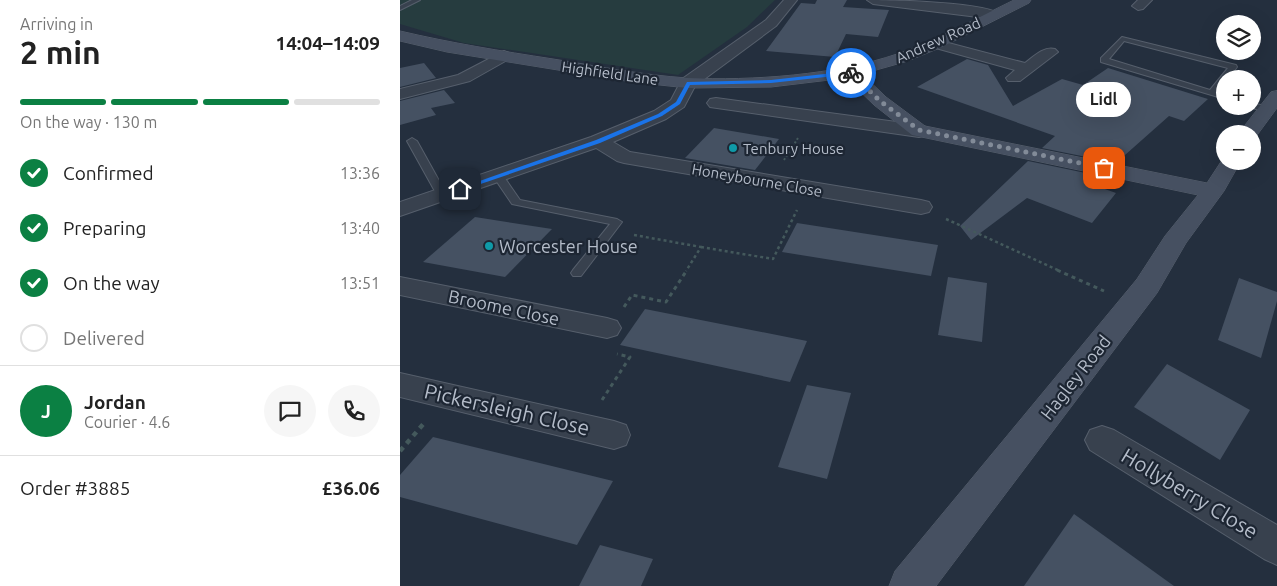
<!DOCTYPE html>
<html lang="en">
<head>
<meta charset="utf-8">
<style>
	body { margin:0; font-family:Ubuntu,sans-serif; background:#f6f6f6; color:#222; height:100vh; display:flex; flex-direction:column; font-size:19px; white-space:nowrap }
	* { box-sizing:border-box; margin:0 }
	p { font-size:16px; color:#767676 }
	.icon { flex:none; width:28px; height:28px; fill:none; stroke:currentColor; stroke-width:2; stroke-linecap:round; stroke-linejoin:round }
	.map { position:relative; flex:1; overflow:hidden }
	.sheet { display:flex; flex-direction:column; background:#fff; width:400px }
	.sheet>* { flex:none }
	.controls { position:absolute; left:816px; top:15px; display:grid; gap:10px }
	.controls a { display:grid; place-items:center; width:45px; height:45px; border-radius:50%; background:#fff; box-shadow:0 5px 20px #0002; font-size:25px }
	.pin { position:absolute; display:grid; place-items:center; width:42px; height:42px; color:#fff; margin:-21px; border-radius:10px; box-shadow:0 2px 8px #0006 }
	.courier { position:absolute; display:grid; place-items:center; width:50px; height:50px; margin:-25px; border:4px solid #1a73e8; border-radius:50%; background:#fff; color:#222; box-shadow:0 1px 6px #0007 }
	.bubble { position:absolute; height:35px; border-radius:18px; background:#fff; box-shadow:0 5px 20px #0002; font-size:16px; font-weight:700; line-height:35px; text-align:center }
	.headline em { font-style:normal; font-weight:700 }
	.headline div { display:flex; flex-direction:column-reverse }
	.headline { display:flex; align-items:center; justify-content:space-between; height:85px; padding:0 20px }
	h1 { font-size:32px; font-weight:700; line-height:38px }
	.bar { display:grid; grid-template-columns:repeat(4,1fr); gap:8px 5px; align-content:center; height:60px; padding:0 20px }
	.bar i { height:6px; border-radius:4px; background:#e0e0e0 }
	.bar .selected { background:#0b8043 }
	.bar p { grid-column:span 4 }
	.line { display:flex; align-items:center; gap:12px; padding:0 20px; border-top:1px solid #e0e0e0 }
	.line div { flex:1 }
	.round { display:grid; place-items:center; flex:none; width:52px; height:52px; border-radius:26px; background:#f6f6f6 }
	ol { padding:0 20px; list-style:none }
	li { display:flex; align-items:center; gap:15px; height:55px }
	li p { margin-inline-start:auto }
	li .icon { padding:5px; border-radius:50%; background:#0b8043; color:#fff; stroke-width:4 }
	li:last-child { color:#767676 }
	li i { width:28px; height:28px; border:2px solid #e0e0e0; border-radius:50% }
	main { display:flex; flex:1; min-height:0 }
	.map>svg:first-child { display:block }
</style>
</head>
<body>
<main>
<section class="sheet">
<div class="headline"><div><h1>2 min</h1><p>Arriving in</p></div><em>14:04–14:09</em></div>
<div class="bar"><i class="selected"></i><i class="selected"></i><i class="selected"></i><i></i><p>On the way · 130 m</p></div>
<ol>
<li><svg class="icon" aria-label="check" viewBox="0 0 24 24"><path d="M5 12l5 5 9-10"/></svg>Confirmed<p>13:36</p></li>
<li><svg class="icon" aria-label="check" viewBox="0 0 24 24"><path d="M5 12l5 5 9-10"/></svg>Preparing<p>13:40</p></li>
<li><svg class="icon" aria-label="check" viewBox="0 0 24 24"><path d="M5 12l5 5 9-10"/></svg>On the way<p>13:51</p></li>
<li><i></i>Delivered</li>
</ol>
<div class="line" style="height:90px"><b class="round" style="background:#0b8043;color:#fff">J</b><div><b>Jordan</b><p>Courier · 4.6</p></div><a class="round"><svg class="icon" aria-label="chat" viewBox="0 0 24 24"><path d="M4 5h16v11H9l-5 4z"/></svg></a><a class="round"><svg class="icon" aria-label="phone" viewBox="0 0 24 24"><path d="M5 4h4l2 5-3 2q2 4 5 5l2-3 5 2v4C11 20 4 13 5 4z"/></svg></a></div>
<div class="line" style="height:65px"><div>Order #3885</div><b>£36.06</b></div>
</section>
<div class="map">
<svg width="877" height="586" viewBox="0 0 877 586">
	<rect width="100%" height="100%" fill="#242f3e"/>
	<!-- green -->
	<polygon fill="#263c3f" points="0,0 375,0 347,27 278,75 64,43 0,24"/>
	<!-- building -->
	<g fill="#455162">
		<polygon points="417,0 447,0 443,7 489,10 478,37 446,34 435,57 366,51 401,3 415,4"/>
		<polygon points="567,59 588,65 613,106 662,79 683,85 708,68 808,99 784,121 769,116 716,163 642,148 655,136 517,87"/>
		<polygon points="24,63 36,78 0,87 0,68"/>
		<polygon points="44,90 55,103 31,108 36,115 0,125 0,101"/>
		<polygon points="314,128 379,139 355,170 285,158"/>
		<polygon points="628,161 700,176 691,184 716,193 692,223 627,198 571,240 560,226"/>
		<polygon points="75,217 152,229 105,277 23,262"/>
		<polygon points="397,223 538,245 531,276 382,252"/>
		<polygon points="548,277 587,283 582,342 538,335"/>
		<polygon points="839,278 877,292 877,301 861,358 818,340"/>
		<polygon points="245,309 407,341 390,382 220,345"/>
		<polygon points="767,364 850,410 820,460 734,407"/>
		<polygon points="407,385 451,393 427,479 378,467"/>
		<polygon points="33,437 213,481 177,545 0,497 0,475"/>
		<polygon points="674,514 774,586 624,586"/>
		<polygon points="200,545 253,559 241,586 179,586"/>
	</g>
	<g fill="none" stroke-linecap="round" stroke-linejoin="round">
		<!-- lane casing -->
		<g stroke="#565f6c" stroke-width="2">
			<g id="lane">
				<polygon points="12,0 20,0 0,10 0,6"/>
				<path d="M 722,37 L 836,65 L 837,67 L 828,79 L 825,79 L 825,82 L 817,92 L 825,94 L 825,99 L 701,62 L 701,58 ZM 724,41 L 828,68 L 810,90 L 709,59 Z"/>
				<polygon points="852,103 869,107 870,109 866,112 849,107 852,106"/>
				<polygon points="12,138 17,141 47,195 46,197 42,198 37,195 7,141"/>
				<polygon points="98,173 102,174 120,200 217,219 222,222 181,276 173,276 171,273 173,270 210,224 112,204 93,176"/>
			</g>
		</g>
		<!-- street casing -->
		<g stroke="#565f6c" stroke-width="2">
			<g id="street">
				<polygon points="384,0 397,0 376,26 295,86 284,107 266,119 213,142 230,152 521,200 529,202 532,207 529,212 521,214 224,163 217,161 196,148 0,216 0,202 191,137 254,111 271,100 282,79 366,20"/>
				<path d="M 467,0 C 487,0 590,2 601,15 L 594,19 L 473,4 Z"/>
				<polygon points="738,0 752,0 743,9 738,10 732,6"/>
				<path d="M 537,40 L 625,63 C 634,56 644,46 655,49 L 658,52 L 620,81 L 608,81 L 606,78 L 615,70 L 532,47 L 530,44 L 532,41 Z"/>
				<polygon points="104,51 109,53 112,56 109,59 70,81 0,99 0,89 58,75"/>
				<polygon points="316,98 519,125 526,127 528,131 526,135 519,137 310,107 307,103 310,99"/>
				<polygon points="0,277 207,318 217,321 221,328 217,335 207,338 0,295"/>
				<polygon points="0,373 214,421 226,425 230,435 226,445 214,449 0,397"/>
				<polygon points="702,426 714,430 877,525 877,565 864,559 690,450 685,440 690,430"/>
			</g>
		</g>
		<!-- secondary casing -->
		<g stroke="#565f6c" stroke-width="1">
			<g id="secondary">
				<path d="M 614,0 L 631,0 L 629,3 L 542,47 L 508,61 L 462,74 L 486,97 L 525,126 L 807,183 L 824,157 L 825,156 L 825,161 L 841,161 L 824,191 L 786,243 L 757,293 L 536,586 L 489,586 L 495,571 L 737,279 L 765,236 L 798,195 L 512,135 L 474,105 L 446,78 L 371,87 L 288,88 L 232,82 L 47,52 L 0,41 L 0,31 C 51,43 101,51 153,59 C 197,66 242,75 287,78 C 352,81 436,75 497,54 C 538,40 575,19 614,0 Z"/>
				<polygon points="877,91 877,108 855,138 852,139 852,134 838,134 871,92"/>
			</g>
		</g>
		<!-- path-far3 -->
		<polyline stroke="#44595c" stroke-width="2" stroke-dasharray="2 2" stroke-linecap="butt" points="384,160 398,138"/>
		<!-- path-far2 -->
		<g stroke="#44595c" stroke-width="2.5" stroke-dasharray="3 3" stroke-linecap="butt">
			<polyline points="546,219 660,271"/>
			<polyline points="234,235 301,247 286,271"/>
			<polyline points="301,247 373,259 397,210"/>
		</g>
		<!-- path-far1 -->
		<g stroke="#44595c" stroke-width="3" stroke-dasharray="4 4" stroke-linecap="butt">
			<polyline points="657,270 704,291"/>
			<polyline points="224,307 232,295 266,302 287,270"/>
			<polyline points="202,400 230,357 217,354"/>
		</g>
		<!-- path -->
		<polyline stroke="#44595c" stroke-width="4.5" stroke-dasharray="5 5" stroke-linecap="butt" points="0,451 26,421"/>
		<!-- lane -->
		<use href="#lane" fill="#38414e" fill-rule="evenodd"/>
		<!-- street -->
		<use href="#street" fill="#38414e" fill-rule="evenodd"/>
		<!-- secondary -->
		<use href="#secondary" fill="#465061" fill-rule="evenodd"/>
	</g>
	<!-- route -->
	<polygon fill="#1a73e8" points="451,71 453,74 371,83 290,85 280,104 262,116 200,143 63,190 57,189 196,140 258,114 276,102 287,82 371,80"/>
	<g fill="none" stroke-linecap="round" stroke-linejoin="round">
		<!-- done -->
		<polyline stroke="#828b98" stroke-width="5" stroke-dasharray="0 9" points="451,73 480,101 519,130 704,168"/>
	</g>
	<!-- markers -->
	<g fill="#0f9aa8" stroke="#1d2633" stroke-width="2">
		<circle cx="333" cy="148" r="5"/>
		<circle cx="89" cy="246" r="5"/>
	</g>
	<g text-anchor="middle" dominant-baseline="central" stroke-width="4.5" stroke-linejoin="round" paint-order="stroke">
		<!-- far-street labels -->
		<g font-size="15" fill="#b4bcc9" stroke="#1d2633">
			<text transform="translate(538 40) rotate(-24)">Andrew Road</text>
			<text transform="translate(210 73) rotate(8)">Highfield Lane</text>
			<text transform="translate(357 180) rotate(10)">Honeybourne Close</text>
		</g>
		<!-- far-poi labels -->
		<g font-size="15" fill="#b4bcc9" stroke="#1d2633" text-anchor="start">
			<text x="343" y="148">Tenbury House</text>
		</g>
		<!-- poi labels -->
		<g font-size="18" fill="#b4bcc9" stroke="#1d2633" text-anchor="start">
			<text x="99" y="246">Worcester House</text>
		</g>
		<!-- street labels -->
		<g font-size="18" fill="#b4bcc9" stroke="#1d2633">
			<text transform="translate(104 307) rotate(12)">Broome Close</text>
			<text transform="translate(675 377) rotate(-52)">Hagley Road</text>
		</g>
		<!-- near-street labels -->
		<g font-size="21" fill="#b4bcc9" stroke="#1d2633">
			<text transform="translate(107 409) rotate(13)">Pickersleigh Close</text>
			<text transform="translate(790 493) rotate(31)">Hollyberry Close</text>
		</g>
	</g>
</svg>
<div class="controls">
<a><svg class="icon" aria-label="layers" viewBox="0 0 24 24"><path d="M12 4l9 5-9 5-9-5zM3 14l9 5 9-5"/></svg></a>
<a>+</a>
<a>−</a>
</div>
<div class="pin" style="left:704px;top:168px;background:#ea580c"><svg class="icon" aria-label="bag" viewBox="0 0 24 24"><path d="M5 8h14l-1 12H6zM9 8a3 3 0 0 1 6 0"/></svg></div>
<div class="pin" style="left:60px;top:189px;background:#1f2937"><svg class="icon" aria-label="home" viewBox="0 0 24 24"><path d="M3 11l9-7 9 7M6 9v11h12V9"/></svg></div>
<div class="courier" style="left:451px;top:73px"><svg class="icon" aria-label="bike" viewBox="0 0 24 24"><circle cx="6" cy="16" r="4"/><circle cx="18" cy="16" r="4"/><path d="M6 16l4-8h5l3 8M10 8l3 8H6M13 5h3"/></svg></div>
<div class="bubble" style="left:676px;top:82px;width:55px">Lidl</div>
</div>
</main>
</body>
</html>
